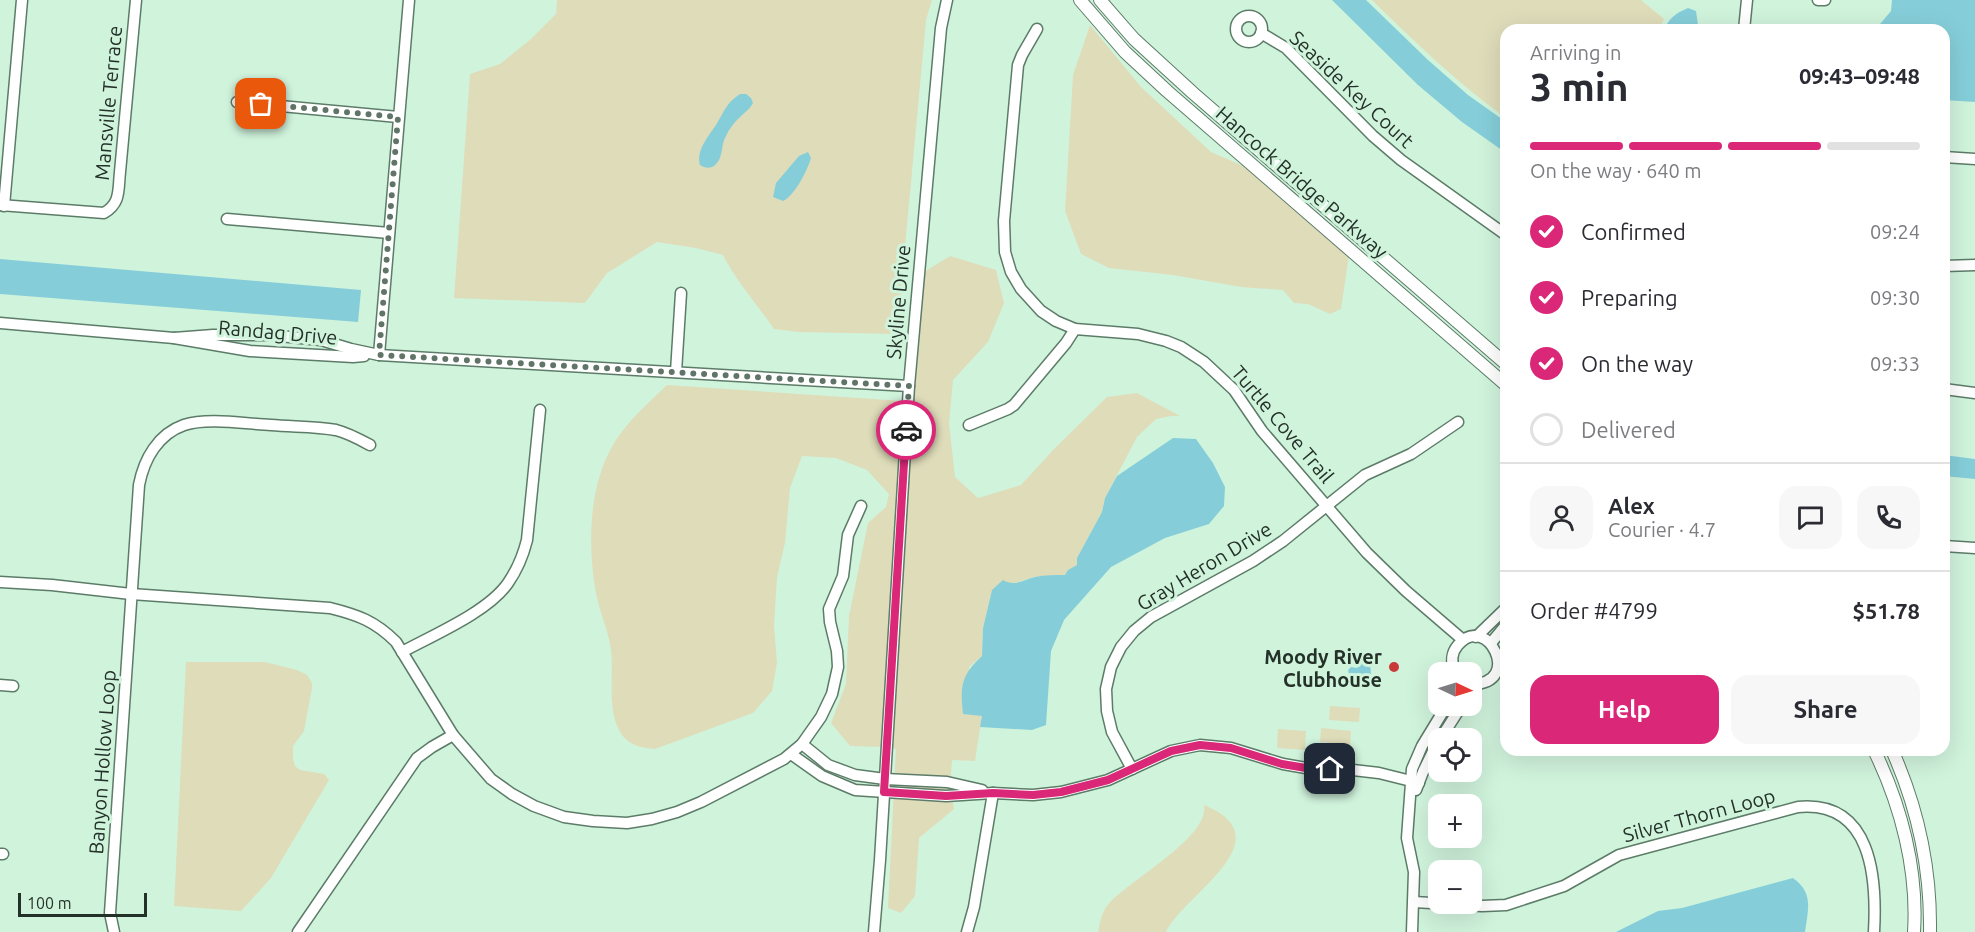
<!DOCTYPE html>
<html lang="en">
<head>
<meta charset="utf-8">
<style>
	body { margin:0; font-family:Ubuntu,sans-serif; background:#f7f7f7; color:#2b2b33; height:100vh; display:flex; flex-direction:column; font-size:22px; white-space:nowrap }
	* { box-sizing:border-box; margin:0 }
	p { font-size:20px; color:#7c7c81 }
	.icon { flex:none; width:33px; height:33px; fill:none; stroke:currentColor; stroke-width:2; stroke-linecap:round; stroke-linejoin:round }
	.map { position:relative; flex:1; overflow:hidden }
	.sheet { position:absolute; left:1500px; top:24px; width:450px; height:732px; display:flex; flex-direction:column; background:#fff; border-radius:18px; box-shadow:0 6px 24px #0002 }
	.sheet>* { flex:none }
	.needle { width:39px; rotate:94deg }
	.tools { position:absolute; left:1428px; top:662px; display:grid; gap:12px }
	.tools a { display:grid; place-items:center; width:54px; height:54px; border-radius:12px; background:#fff; box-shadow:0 6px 24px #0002; font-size:30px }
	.scale { position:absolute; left:18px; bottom:15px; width:129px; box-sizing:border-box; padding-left:6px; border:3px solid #243129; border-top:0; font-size:16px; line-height:21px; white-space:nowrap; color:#243129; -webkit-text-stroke:4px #d0f3dc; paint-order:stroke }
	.pin { position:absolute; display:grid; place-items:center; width:51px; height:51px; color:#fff; margin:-26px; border-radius:12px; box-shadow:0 3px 9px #0006 }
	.courier { position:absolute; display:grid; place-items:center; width:60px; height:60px; margin:-30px; border:4px solid #db2777; border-radius:50%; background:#fff; color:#222; box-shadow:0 2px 8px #0007 }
	.overview em { font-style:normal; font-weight:700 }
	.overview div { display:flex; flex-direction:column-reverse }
	.overview { display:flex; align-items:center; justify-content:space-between; height:102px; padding:0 30px }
	h1 { font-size:39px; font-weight:700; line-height:45px }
	.bar { display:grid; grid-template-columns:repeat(4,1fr); gap:9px 6px; align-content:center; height:72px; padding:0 30px }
	.bar i { height:8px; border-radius:4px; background:#e1e1e2 }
	.bar .on { background:#db2777 }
	.bar p { grid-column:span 4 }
	.line { display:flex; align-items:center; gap:15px; padding:0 30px; border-top:2px solid #e1e1e2 }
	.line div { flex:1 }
	.round { display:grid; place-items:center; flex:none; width:63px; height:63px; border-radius:18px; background:#f7f7f7 }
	ol { padding:0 30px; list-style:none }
	li { display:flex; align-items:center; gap:18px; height:66px }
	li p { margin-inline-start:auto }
	li .icon { padding:6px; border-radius:50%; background:#db2777; color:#fff; stroke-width:4 }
	li:last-child { color:#7c7c81 }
	li i { width:33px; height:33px; border:3px solid #e1e1e2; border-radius:50% }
	.cta { display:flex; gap:12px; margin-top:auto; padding:12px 30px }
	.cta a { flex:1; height:69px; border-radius:18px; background:#db2777; color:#fff; font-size:24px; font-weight:700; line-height:69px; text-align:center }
	.cta a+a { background:#f7f7f7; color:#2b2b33 }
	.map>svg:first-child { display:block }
</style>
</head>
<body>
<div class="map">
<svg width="1975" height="932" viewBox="0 0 1975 932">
	<rect width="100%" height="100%" fill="#d0f3dc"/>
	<!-- green -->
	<g fill="#dfdcba">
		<path d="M 557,0 L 932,0 L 926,20 L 897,334 L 799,332 L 774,329 C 757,304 736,281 723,255 L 696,248 L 657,242 L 607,273 L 585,303 L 454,298 L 470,74 L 500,64 L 531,39 L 556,14 Z"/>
		<path d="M 1372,0 L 1641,0 L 1664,19 L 1659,30 L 1506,30 L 1506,118 C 1457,83 1415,42 1372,0 Z"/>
		<polygon points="1090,25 1141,87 1211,152 1250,169 1349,255 1341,309 1330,314 1308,304 1294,303 1283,290 1241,287 1173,275 1109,268 1081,254 1065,211 1073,75"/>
		<polygon points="950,256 996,270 1004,303 988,342 953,380 949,423 955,477 978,498 1021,485 1054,449 1107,397 1137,393 1180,416 1171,416 1156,419 1137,437 1105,498 1102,512 1077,558 1077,566 1065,575 1034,577 992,590 983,628 982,656 969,667 982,716 975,761 952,760 950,788 954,809 919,838 915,896 901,913 888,908 896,749 892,748 914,387 924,272"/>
		<path d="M 667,385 L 903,401 L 882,747 L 850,746 L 831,723 L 846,684 L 849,616 L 868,523 L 886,507 L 889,494 L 867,470 L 836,458 L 802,456 L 790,488 L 785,543 L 777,577 L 774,626 L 777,663 L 772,691 L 753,713 L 655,749 C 643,748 630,746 622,735 C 606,712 614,677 611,650 C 609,634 602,618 598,602 C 589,563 588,513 600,475 C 613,433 637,414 667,385 Z"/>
		<polygon points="186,662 265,662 297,670 307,675 312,683 312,688 304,731 293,746 293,759 295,766 300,770 324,774 329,780 271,878 241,911 174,906"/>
		<polygon points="1330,706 1360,708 1359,722 1329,720"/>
		<polygon points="1321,728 1351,731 1350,745 1320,742"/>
		<polygon points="1278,729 1306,731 1305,750 1277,748"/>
		<path d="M 1204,805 C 1287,839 1183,895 1166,932 L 1098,932 C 1100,923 1101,914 1107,906 C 1125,882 1210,838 1204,805 Z"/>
	</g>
	<!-- water -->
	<g fill="#85ced9">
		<polygon points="1332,0 1366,0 1428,60 1468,95 1506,122 1506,153 1462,122 1418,85"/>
		<polygon points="1892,0 1975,0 1975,102 1944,100 1944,30 1875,30 1891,11"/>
		<path d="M 1688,8 L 1696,11 L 1698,25 L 1697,30 L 1664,30 C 1669,18 1676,13 1688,8 Z"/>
		<path d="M 740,94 L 746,94 L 751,98 L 753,103 C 750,109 745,112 740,117 C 735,122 729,129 726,136 C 721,144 723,156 717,163 C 712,169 706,169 700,165 C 696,150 708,137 716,125 C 724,112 726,103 740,94 Z"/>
		<path d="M 808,152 L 811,158 C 807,171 795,195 783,201 L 773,197 L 776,183 L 799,156 Z"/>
		<polygon points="0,259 361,290 358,322 0,294"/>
		<path d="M 1173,438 L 1196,439 L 1213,463 L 1225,487 L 1224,506 L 1209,524 L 1165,538 L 1111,567 L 1064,620 L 1051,651 L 1046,725 L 1032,730 L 980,727 L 982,716 L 963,714 C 960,687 961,675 982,656 L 983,628 L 992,590 L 1003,580 C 1015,587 1023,580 1035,577 C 1045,575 1055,575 1065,575 L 1068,570 L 1077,565 L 1077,558 L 1102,512 L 1105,498 L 1117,476 Z"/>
		<polygon points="1944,455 1975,459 1975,479 1944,476"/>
		<polygon points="1369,655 1372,682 1370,685 1361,686 1358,684 1359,676 1349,675 1348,670 1351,667 1357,668 1359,666 1356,660 1357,656"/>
		<path d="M 1793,878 C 1814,893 1808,909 1805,932 L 1616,932 L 1658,911 L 1682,908 Z"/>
	</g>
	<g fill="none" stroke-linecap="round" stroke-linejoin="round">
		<!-- minor casing -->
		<g stroke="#5c7c68" stroke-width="13">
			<g id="minor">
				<polyline points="1818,0 1825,0"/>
				<circle cx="1249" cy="29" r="13"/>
				<polyline points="1037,29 1022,55 1018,65 1004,221 1005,252 1011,272 1021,289 1041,311 1056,321 1075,329 1138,334 1166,341 1181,347 1204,362 1234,390 1262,431 1367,553 1406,591 1463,640"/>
				<polyline points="1744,30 1747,0"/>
				<polyline points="1261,33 1286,48 1373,136 1401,160 1506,235"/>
				<polyline points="237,102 398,117"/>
				<polyline points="1944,157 1975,159"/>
				<path d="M 0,205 L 104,213 C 121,203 118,190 120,172 L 136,0"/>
				<polyline points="4,206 22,0"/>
				<polyline points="227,219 389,233"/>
				<polyline points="1944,266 1975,265"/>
				<polyline points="0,323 174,338 250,351 353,357 364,356"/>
				<polyline points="174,338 213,335 269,335 321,340 351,349 379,355 909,386"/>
				<polyline points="379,355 409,0"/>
				<polyline points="676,372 681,293"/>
				<polyline points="1944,389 1975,393"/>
				<polyline points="969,425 1008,409 1014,405 1066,343 1075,329"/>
				<polyline points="1944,546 1975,548"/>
				<path d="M 0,582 L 52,585 L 131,594 L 330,608 C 358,615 375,621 396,642 L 453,735 L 491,779 L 512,794 L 534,806 L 564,817 L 593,821 L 627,823 L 652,819 L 677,812 L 701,802 L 784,759 L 802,744 L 821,717 L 832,694 L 838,667 L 837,651 L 830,622 L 829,609 L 843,576 L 848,535 L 861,506"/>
				<polyline points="1476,637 1506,608"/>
				<polyline points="1491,643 1506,625"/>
				<path d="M 402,652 C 433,635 488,612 508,583 C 517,570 523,556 527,540 L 540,410"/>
				<path d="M 1455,672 C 1451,663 1451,653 1458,645 C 1487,611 1524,684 1472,684"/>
				<polyline points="0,685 13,686"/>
				<polyline points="1441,738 1462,705"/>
				<polyline points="802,744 828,765 855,775 885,779 947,782 982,790"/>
				<polyline points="791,754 822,776 855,790 946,796 993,793 1033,795 1061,792 1108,780 1171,751 1200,745 1231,748 1283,764 1306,768 1353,770 1379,773 1419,783"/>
				<polyline points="1132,769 1112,732 1107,711 1106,689 1111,667 1121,647 1134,631 1151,617 1253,561 1283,541 1365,475 1411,454 1458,422"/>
				<polyline points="1416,790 1423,772 1438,741"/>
				<polyline points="0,854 3,854"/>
				<path d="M 1414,902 L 1482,906 L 1506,905 L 1564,886 L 1619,855 L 1798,807 C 1872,800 1877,878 1874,932"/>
				<path d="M 114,932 L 110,913 L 139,485 C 144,459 158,434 184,425 C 208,417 246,424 271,425 C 293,427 315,426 336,430 C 348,433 359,439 370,445"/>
				<polyline points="298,932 417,758 432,747 453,735"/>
				<polyline points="874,932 880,860 909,386 941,28 947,0"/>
				<polyline points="967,932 974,907 993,793"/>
				<polyline points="1412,932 1414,872 1407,838 1412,769 1422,746 1447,705"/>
			</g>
		</g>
		<!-- major casing -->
		<g stroke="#5c7c68" stroke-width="14">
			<g id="major">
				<polyline points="1080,0 1125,52 1167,91 1506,385"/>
				<polyline points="1100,0 1134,39 1193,93 1506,364"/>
				<path d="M 1874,750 C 1901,805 1918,870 1914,932"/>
				<path d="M 1892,750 C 1918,808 1931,868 1930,932"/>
			</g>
		</g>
		<!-- minor -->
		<use href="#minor" stroke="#fff" stroke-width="10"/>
		<!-- major -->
		<use href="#major" stroke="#fff" stroke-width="12"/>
	</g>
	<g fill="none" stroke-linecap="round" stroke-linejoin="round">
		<!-- done -->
		<polyline stroke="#607568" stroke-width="6" stroke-dasharray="0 10.8" points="261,104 398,117 379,355 909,386 906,430"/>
		<!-- route -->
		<polyline stroke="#db2777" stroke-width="8" points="906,430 884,792 946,796 993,793 1033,795 1061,792 1108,780 1171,751 1200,745 1231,748 1282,764 1306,768 1330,769"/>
	</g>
	<!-- markers -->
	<circle fill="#c83938" stroke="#d0f3dc" stroke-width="2" cx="1394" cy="667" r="6"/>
	<g text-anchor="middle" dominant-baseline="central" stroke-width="6" stroke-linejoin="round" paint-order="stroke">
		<!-- street labels -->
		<g font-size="20" fill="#243129" stroke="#d0f3dc">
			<text transform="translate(1352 89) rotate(43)">Seaside Key Court</text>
			<text transform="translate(108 103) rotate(-85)">Mansville Terrace</text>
			<text transform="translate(1302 182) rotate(41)">Hancock Bridge Parkway</text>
			<text transform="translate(898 302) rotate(-85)">Skyline Drive</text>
			<text transform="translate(278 332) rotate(5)">Randag Drive</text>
			<text transform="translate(1283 424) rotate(50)">Turtle Cove Trail</text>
			<text transform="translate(1204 566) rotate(-31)">Gray Heron Drive</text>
			<text transform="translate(102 762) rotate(-86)">Banyon Hollow Loop</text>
			<text transform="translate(1699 815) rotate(-15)">Silver Thorn Loop</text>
		</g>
		<!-- poi labels -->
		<g font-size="20" font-weight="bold" fill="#243129" stroke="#d0f3dc" text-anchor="end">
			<text x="1382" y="656">Moody River<tspan x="1382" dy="23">Clubhouse</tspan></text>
		</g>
	</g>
</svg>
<div class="tools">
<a><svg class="needle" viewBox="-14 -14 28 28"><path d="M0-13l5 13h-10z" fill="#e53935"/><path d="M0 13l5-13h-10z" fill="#7c7c81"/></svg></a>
<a><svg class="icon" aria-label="locate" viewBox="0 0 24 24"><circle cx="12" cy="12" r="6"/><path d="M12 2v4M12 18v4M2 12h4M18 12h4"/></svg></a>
<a>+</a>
<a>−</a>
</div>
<div class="scale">100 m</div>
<div class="pin" style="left:261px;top:104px;background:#ea580c"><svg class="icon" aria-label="bag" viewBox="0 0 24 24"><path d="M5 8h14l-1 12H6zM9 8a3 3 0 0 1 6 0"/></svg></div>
<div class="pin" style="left:1330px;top:769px;background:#1f2937"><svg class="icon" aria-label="home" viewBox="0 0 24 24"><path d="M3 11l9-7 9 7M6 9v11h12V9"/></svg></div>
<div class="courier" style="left:906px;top:430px"><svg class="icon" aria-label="car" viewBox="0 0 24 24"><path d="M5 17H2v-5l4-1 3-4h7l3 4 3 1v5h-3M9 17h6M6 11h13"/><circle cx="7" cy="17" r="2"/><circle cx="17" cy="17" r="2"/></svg></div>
<section class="sheet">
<div class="overview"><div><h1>3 min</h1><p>Arriving in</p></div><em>09:43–09:48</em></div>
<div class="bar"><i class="on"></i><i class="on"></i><i class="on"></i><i></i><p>On the way · 640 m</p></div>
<ol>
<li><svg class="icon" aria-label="check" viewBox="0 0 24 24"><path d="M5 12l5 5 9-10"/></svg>Confirmed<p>09:24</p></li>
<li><svg class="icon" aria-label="check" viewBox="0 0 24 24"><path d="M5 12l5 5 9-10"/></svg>Preparing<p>09:30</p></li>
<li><svg class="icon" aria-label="check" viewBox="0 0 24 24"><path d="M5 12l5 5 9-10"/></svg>On the way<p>09:33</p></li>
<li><i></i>Delivered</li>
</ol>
<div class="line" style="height:108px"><a class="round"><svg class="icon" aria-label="person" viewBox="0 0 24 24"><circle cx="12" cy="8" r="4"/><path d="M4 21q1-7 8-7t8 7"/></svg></a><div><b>Alex</b><p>Courier · 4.7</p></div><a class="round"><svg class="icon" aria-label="chat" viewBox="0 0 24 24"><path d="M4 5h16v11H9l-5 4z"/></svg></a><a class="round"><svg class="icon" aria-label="phone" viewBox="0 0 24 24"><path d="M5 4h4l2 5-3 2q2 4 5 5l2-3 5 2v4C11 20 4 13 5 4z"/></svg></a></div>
<div class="line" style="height:78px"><div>Order #4799</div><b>$51.78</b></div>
<div class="cta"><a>Help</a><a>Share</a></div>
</section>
</div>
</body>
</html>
